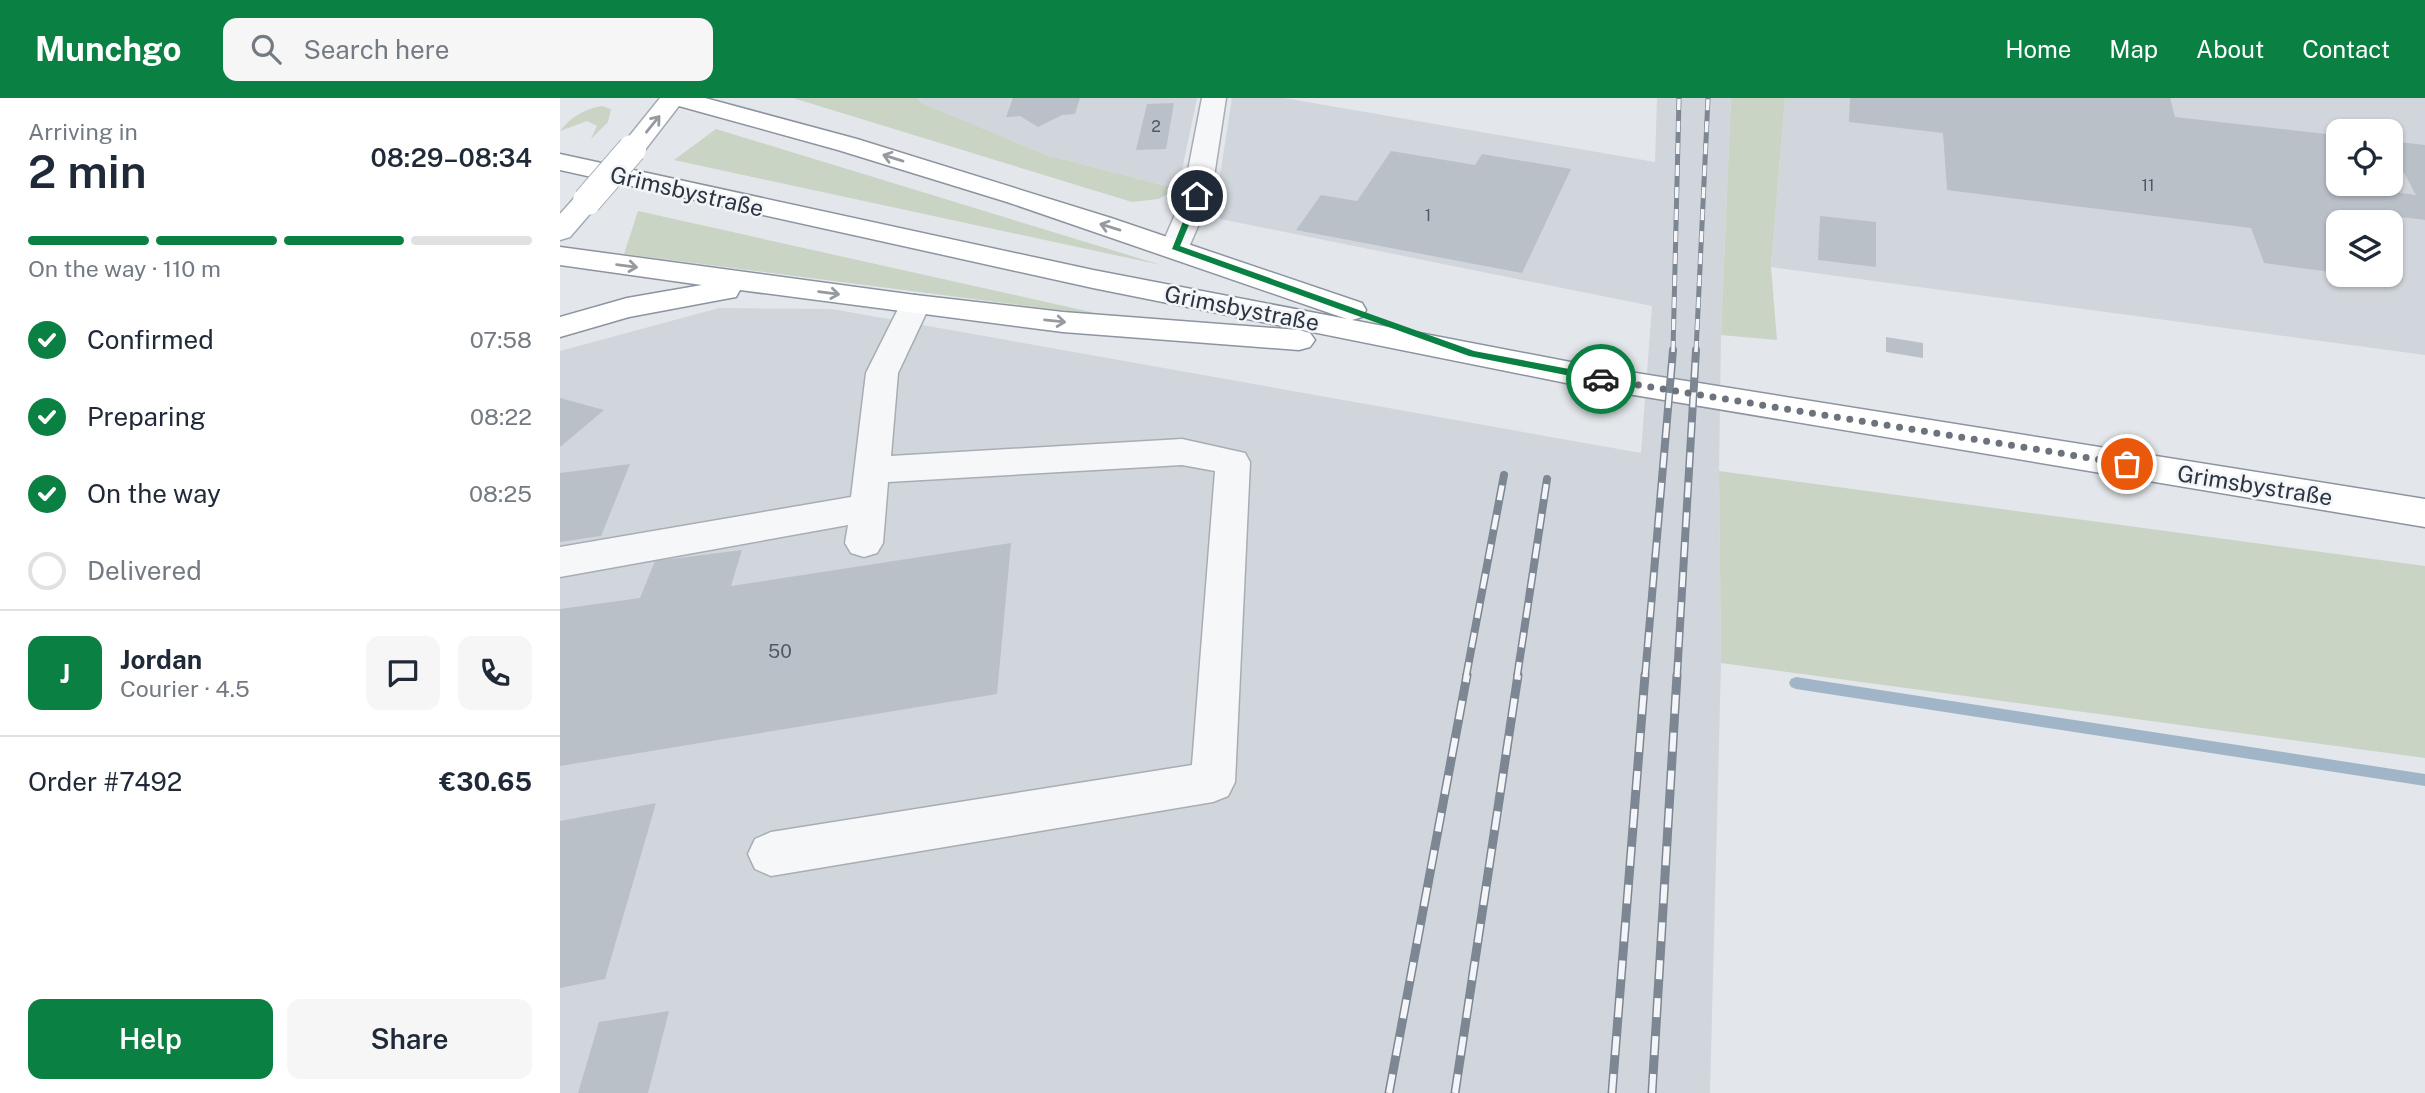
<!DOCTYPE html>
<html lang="en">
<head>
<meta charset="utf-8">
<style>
	body { margin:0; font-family:"Public Sans",sans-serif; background:#f6f6f7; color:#1f2937; height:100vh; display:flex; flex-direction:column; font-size:26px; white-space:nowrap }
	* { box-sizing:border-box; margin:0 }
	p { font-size:23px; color:#747a83 }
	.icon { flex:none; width:38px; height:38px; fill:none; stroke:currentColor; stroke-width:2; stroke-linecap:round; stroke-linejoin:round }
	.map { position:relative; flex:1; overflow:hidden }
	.panel { display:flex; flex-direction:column; background:#fff; width:560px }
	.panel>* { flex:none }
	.controls { position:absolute; left:1766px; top:21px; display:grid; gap:14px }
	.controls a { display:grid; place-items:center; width:77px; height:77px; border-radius:14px; background:#fff; box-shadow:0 2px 5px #0004; font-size:35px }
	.pin { position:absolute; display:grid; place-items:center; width:60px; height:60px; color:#fff; margin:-30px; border:4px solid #fff; border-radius:50%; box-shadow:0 2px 7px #0007 }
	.courier { position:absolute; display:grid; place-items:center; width:70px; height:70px; margin:-35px; border:5px solid #0b8043; border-radius:50%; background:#fff; color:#222; box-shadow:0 2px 9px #0007 }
	.summary em { font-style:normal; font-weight:600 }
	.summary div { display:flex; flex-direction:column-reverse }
	.summary { display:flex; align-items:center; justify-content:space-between; height:119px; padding:0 28px }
	h1 { font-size:46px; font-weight:600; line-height:52px }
	.bar { display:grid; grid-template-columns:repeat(4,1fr); gap:10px 7px; align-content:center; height:84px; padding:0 28px }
	.bar i { height:9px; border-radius:5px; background:#e0e1e3 }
	.bar .active { background:#0b8043 }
	.bar p { grid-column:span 4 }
	.line { display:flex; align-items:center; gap:18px; padding:0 28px; border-top:2px solid #e0e1e3 }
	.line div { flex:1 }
	.round { display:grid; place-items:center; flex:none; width:74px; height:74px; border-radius:14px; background:#f6f6f7 }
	ol { padding:0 28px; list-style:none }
	li { display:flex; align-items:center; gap:21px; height:77px }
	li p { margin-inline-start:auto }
	li .icon { padding:7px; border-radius:50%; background:#0b8043; color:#fff; stroke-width:4 }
	li:last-child { color:#747a83 }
	li i { width:38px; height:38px; border:4px solid #e0e1e3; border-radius:50% }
	.primary-button { display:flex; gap:14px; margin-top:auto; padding:14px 28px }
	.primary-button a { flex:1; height:80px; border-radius:14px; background:#0b8043; color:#fff; font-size:28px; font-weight:600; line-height:80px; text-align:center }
	.primary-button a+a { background:#f6f6f7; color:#1f2937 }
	header { display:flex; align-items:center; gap:42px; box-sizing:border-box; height:98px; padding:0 35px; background:#0b8043; color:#fff }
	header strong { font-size:33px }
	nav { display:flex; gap:38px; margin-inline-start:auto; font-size:24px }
	.search { width:490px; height:63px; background:#f6f6f7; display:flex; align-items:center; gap:18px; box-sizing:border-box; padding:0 24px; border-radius:14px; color:#747a83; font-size:26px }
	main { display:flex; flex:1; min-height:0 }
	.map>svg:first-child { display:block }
</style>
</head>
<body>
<header>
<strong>Munchgo</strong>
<div class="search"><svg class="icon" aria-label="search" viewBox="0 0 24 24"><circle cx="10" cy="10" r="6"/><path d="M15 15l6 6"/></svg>Search here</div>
<nav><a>Home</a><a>Map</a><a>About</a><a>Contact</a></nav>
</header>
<main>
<section class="panel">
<div class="summary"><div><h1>2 min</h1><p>Arriving in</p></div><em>08:29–08:34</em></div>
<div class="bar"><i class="active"></i><i class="active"></i><i class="active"></i><i></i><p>On the way · 110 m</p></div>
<ol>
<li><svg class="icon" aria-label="check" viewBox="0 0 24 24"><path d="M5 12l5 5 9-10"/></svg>Confirmed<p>07:58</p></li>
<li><svg class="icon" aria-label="check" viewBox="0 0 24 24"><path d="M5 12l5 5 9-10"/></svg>Preparing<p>08:22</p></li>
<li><svg class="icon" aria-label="check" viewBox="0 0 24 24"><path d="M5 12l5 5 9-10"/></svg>On the way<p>08:25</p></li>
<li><i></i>Delivered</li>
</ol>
<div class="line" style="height:126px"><b class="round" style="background:#0b8043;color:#fff">J</b><div><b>Jordan</b><p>Courier · 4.5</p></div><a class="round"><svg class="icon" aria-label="chat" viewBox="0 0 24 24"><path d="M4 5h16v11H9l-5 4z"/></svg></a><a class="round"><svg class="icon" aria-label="phone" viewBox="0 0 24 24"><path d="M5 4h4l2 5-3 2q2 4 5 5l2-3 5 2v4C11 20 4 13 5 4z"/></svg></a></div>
<div class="line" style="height:91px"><div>Order #7492</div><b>€30.65</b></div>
<div class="primary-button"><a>Help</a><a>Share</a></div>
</section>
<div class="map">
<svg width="1865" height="995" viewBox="0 0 1865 995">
	<rect width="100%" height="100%" fill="#e3e6ea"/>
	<!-- built -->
	<g fill="#d1d6dc" fill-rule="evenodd">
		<polygon points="357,0 637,0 618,91 486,57 362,5"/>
		<polygon points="672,0 724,0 1095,64 1097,0 1171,0 1161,237 1159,373 1161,565 1150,995 0,995 0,253 159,210 272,211 1081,355 1092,208 660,121 659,84"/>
		<path d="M 1225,0 L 1865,0 L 1865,257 L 1211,169 ZM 1778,33 L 1830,33 L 1830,86 L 1778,86 ZM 1778,124 L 1830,124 L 1830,177 L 1778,177 Z"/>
	</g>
	<!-- green -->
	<g fill="#c9d4c5">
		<polygon points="233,0 357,0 362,5 486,57 618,91 598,101 572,104"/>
		<polygon points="1171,0 1225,0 1211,169 1217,242 1161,237"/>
		<path d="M 42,8 L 51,11 L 48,24 L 31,41 L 37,28 L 27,23 L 0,33 C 11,19 24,11 42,8 Z"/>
		<polygon points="156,31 601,167 114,62"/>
		<polygon points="78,113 553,219 64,156"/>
		<polygon points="1159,373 1865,468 1865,660 1161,565"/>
	</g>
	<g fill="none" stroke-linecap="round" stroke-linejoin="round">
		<!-- stream -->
		<polygon fill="#a0b6c8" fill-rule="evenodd" points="1236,579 1865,676 1865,688 1236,591 1231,589 1229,585 1231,581"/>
	</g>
	<!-- building -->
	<g fill="#bac0c7">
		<polygon points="453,0 520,0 515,16 502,17 478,29 460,18 446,19"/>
		<polygon points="1290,0 1610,0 1615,19 1766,36 1778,62 1778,86 1856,97 1830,49 1830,43 1865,47 1865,122 1795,113 1800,124 1778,124 1778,175 1704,165 1691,130 1387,92 1383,35 1289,24"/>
		<polygon points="614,5 606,51 576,52 587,6"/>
		<polygon points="831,53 915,67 922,56 1011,71 962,175 736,132 761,97 797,103"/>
		<polygon points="1260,118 1316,124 1316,169 1258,162"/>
		<polygon points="1326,239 1363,245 1363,260 1326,254"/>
		<polygon points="0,300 44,312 0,349"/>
		<polygon points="70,366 41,438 0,444 0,375"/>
		<polygon points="451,445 437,596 0,668 0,511 80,500 95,463 182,452 171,488"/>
		<polygon points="96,705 45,881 0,890 0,723"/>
		<polygon points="109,913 88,995 18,995 39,924"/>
	</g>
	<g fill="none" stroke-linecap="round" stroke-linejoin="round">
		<!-- minor casing -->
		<g stroke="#a8adb4" stroke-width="3">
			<g id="minor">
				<polygon points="642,0 666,0 651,98 629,149 625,155 615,158 605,155 601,149 623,98"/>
				<polygon points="355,197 366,200 370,207 338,275 331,358 622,341 685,355 690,364 675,684 668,698 653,704 211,778 195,771 188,756 195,741 211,734 632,667 655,373 622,367 328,384 323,445 317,455 304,459 291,455 285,445 288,427 0,479 0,449 291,399 306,275 340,207 344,200"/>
			</g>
		</g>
		<!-- major casing -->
		<g stroke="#a3abb6" stroke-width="3">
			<g id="major">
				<polygon points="100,0 125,0 81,57 72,59 63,57 59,51"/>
				<polygon points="27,95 37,97 41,103 10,139 0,142 0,116 17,97"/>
			</g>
		</g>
		<!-- highway casing -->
		<g stroke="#8b94a0" stroke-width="3">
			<g id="highway">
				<polygon points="105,0 145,0 297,41 551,120 802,205 806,212 802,219 792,222 1026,267 1865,401 1865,429 1026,289 533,190 0,72 0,56 533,172 787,221 447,104 278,52 108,5"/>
				<polygon points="0,149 355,197 503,214 739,232 750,235 755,242 750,249 739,252 503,234 180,192 176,199 165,201 69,219 0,239 0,219 67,200 142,187 0,167"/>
			</g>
		</g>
		<!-- minor -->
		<use href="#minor" fill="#f6f7f9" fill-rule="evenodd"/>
		<!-- major -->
		<use href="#major" fill="#fff" fill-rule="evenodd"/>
		<!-- highway -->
		<use href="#highway" fill="#fff" fill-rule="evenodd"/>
		<!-- rail-far2 casing -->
		<g stroke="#7d8793" stroke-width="5">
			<g id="rail-far2">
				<polyline points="1113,254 1119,0"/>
				<polyline points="1136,254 1148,0"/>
			</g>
		</g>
		<!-- rail-far1 casing -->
		<g stroke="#7d8793" stroke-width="8">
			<g id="rail-far1">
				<polyline points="906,579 944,377"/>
				<polyline points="957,579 987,381"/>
				<polyline points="1085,579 1113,252"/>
				<polyline points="1117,579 1136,252"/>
			</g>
		</g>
		<!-- rail casing -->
		<g stroke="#7d8793" stroke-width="9">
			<g id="rail">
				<polyline points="829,995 907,577"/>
				<polyline points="895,995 958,577"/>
				<polyline points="1052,995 1085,577"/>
				<polyline points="1092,995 1117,577"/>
			</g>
		</g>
		<!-- rail-far2 -->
		<use href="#rail-far2" stroke="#f3f5f8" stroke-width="3.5" stroke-dasharray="11" stroke-linecap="butt"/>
		<!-- rail-far1 -->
		<use href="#rail-far1" stroke="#f3f5f8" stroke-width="5" stroke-dasharray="15" stroke-linecap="butt"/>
		<!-- rail -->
		<use href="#rail" stroke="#f3f5f8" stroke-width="6" stroke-dasharray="19" stroke-linecap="butt"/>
		<!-- major-bridge casing -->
		<g stroke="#a3abb6" stroke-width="30" stroke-linecap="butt">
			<polyline id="major-bridge" points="27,103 72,51"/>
		</g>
		<!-- major-bridge -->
		<use href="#major-bridge" stroke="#fff" stroke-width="28"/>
	</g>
	<!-- one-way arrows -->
	<defs><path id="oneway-shaft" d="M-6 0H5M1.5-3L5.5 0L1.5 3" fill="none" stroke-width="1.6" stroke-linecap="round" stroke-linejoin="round" transform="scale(1.75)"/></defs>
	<g stroke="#969aa0">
		<use href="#oneway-shaft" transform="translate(93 26) rotate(-51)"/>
		<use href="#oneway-shaft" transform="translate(333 60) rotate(-163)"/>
		<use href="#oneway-shaft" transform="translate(550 129) rotate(-163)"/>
		<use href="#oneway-shaft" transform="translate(67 168) rotate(7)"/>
		<use href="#oneway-shaft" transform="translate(269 195) rotate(8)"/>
		<use href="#oneway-shaft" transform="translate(495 223) rotate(6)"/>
	</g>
	<!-- route -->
	<polygon fill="#0b8043" points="634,96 641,98 620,148 914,253 1041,277 1046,281 1041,284 909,258 612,151"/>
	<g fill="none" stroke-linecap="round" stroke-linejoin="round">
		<!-- done -->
		<polyline stroke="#6c737d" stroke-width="7" stroke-dasharray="0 12.6" points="1041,281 1567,366"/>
	</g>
	<g text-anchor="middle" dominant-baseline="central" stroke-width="5" stroke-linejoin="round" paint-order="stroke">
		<!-- far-number labels -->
		<g font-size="16" fill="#505863">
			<text x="596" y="28">2</text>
			<text x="1588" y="87">11</text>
			<text x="868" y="117">1</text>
		</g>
		<!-- number labels -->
		<g font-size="19" fill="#505863">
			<text x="220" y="553">50</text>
		</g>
		<!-- street labels -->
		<g font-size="23" fill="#2c3542" stroke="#f3f5f8">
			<text transform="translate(127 93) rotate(13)">Grimsbystraße</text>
			<text transform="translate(682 210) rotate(11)">Grimsbystraße</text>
			<text transform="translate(1695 387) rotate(9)">Grimsbystraße</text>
		</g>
	</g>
</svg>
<div class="controls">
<a><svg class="icon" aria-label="locate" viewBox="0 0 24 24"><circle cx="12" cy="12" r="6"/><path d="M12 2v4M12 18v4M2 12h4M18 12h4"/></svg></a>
<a><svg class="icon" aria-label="layers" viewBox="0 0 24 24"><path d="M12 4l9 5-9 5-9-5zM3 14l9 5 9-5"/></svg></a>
</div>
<div class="pin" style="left:1567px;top:366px;background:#ea580c"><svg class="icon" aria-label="bag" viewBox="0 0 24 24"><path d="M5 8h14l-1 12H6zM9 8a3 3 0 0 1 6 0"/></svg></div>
<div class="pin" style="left:637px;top:98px;background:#1f2937"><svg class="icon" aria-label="home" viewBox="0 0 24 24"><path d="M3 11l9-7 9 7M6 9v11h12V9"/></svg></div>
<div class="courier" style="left:1041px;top:281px"><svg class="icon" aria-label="car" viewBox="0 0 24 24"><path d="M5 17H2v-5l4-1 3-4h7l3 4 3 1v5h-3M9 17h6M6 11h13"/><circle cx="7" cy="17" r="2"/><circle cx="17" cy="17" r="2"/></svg></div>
</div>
</main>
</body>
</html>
